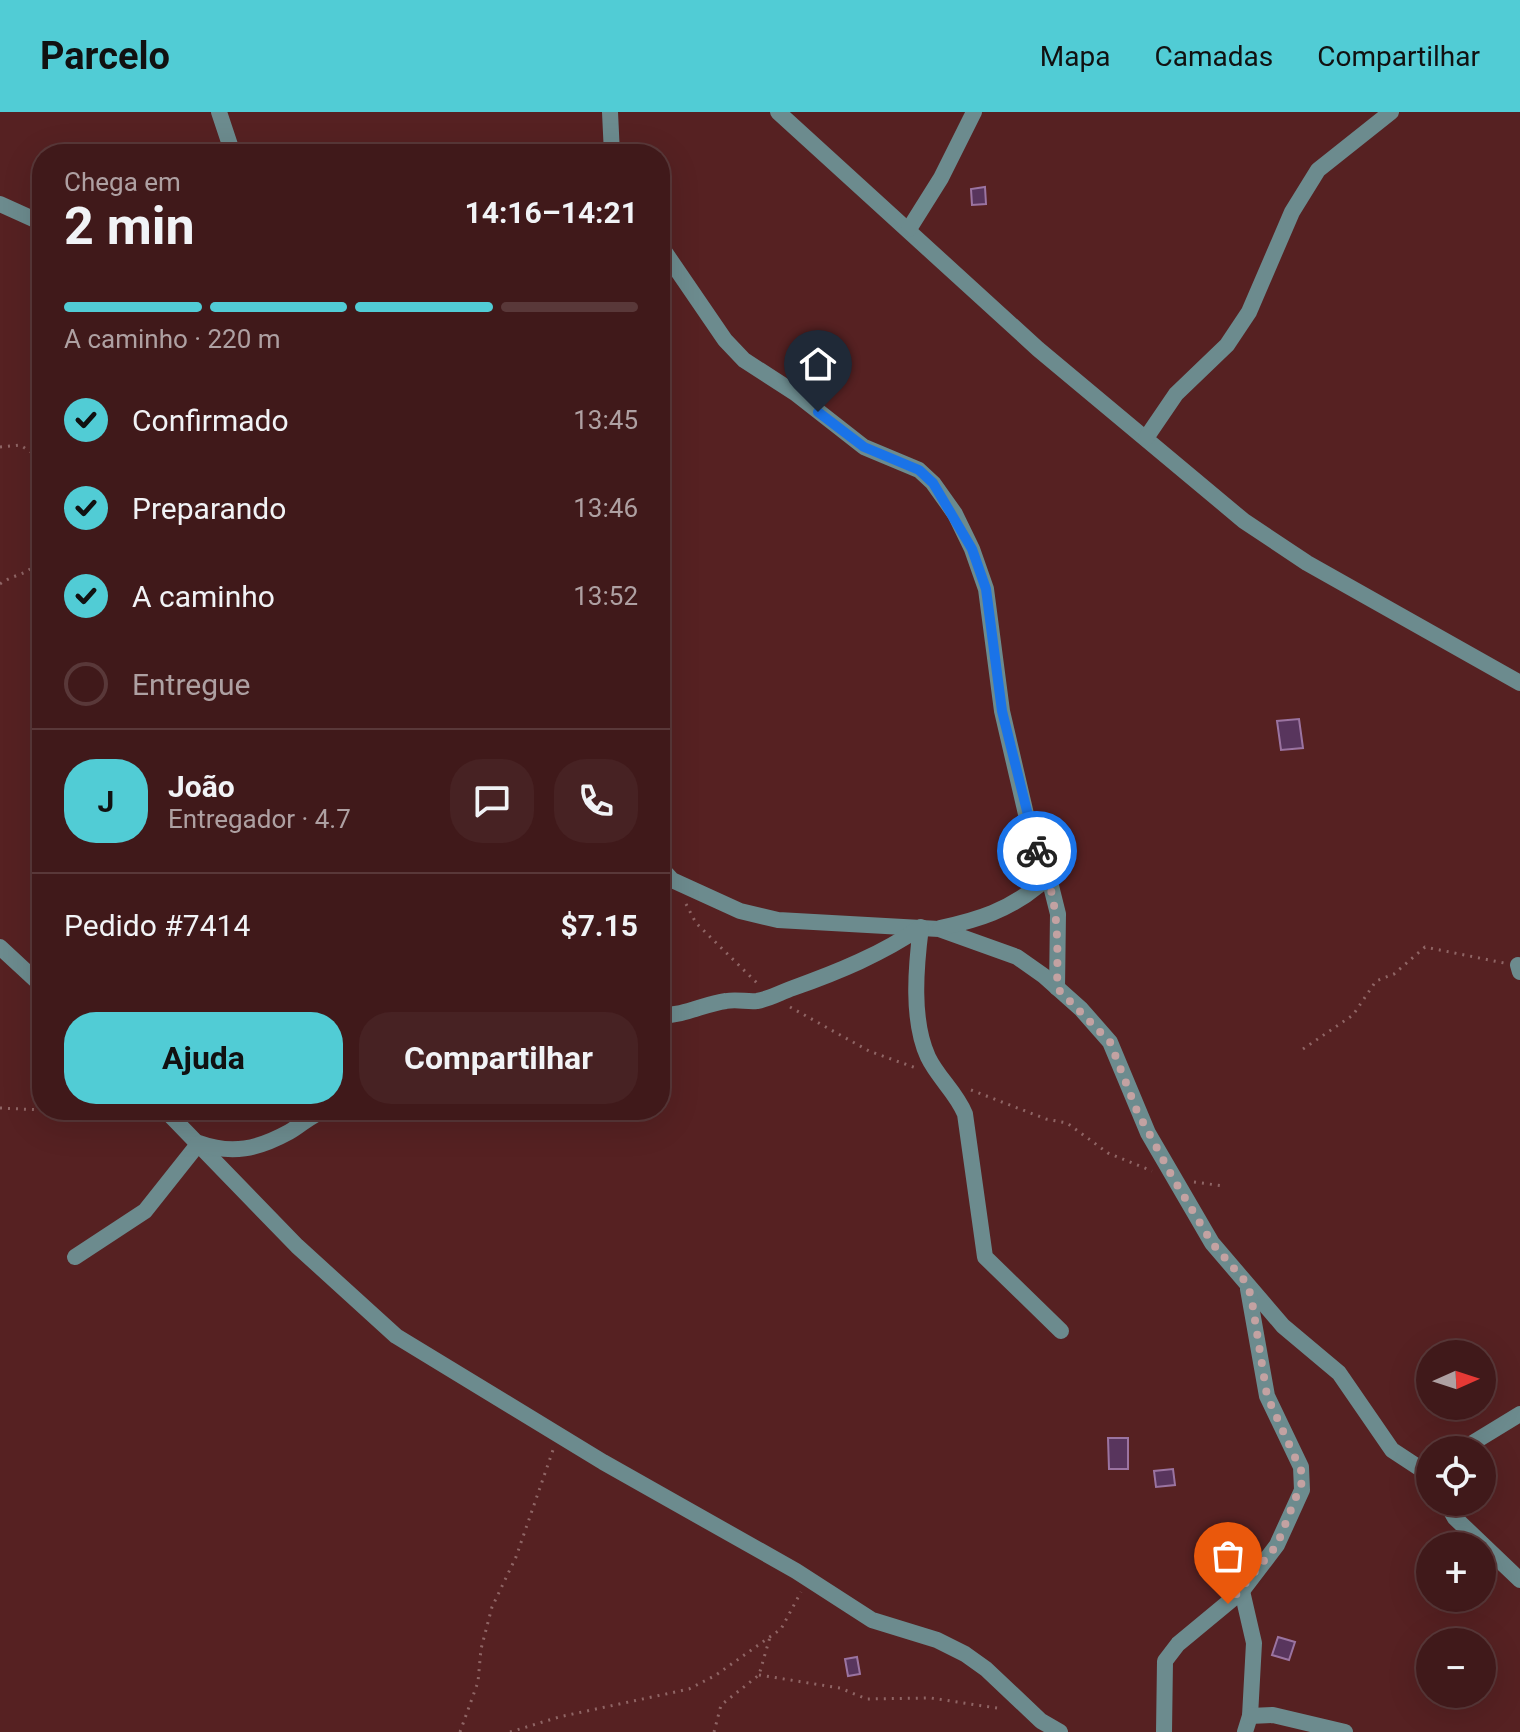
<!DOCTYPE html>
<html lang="pt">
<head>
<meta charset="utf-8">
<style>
	body { margin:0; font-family:Roboto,sans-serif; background:#472223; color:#f1f3f6; height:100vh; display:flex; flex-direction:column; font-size:30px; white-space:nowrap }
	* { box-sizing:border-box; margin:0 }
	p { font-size:26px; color:#aea0a2 }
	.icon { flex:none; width:44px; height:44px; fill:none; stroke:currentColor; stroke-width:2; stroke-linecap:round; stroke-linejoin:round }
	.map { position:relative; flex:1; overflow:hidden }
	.side { position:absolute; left:32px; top:32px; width:638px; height:976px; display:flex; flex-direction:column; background:#40191a; border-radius:32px; box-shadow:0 8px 32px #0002,0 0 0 2px #593839 }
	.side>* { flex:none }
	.needle { width:52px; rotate:87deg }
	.buttons { position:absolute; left:1416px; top:1228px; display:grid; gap:16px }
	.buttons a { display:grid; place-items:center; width:80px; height:80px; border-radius:50%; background:#40191a; box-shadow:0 8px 32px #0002,0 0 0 2px #593839; font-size:40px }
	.pin { position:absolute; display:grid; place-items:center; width:68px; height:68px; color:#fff; margin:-82px -34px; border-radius:50% 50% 50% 0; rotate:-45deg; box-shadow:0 0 8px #0007 }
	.pin .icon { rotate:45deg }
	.courier { position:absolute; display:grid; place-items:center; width:80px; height:80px; margin:-40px; border:6px solid #1a73e8; border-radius:50%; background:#fff; color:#222; box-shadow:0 2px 10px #0007 }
	.headline em { font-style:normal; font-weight:700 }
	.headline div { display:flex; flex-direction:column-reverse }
	.headline { display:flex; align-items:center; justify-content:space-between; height:136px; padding:0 32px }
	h1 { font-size:52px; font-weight:700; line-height:60px }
	.bar { display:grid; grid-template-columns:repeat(4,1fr); gap:12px 8px; align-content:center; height:96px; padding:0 32px }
	.bar i { height:10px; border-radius:6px; background:#593839 }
	.bar .active { background:#51ccd5 }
	.bar p { grid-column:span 4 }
	.line { display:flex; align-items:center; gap:20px; padding:0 32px; border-top:2px solid #593839 }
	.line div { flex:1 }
	.round { display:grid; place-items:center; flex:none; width:84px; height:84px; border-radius:32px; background:#472223 }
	ol { padding:0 32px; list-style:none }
	li { display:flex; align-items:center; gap:24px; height:88px }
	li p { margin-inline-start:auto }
	li .icon { padding:8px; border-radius:50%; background:#51ccd5; color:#111; stroke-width:4 }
	li:last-child { color:#aea0a2 }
	li i { width:44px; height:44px; border:4px solid #593839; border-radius:50% }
	.cta { display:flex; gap:16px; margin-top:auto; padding:16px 32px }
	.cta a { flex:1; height:92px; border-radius:32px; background:#51ccd5; color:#111; font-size:32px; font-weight:700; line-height:92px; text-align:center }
	.cta a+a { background:#472223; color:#f1f3f6 }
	header { display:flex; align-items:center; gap:48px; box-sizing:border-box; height:112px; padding:0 40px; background:#51ccd5; color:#111 }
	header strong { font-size:38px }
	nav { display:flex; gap:44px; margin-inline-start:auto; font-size:28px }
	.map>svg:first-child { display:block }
</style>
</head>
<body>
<header>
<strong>Parcelo</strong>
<nav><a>Mapa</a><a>Camadas</a><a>Compartilhar</a></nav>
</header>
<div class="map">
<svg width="1520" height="1620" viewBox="0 0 1520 1620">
	<rect width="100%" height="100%" fill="#562122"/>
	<!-- building -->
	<g fill="#58355d" stroke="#9b74a1" stroke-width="2">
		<polygon points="985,75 986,92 972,93 971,77"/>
		<polygon points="1299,607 1303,636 1281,638 1277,609"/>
		<polygon points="1108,1326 1128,1326 1128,1357 1109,1357"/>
		<polygon points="1173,1357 1175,1373 1156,1375 1154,1359"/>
		<polygon points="1278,1525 1295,1530 1289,1548 1272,1543"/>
		<polygon points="857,1545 860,1562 848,1564 845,1547"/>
	</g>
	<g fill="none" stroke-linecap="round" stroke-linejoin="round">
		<!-- path -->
		<g stroke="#8f6565" stroke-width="3" stroke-dasharray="2 6" stroke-linecap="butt">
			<polyline points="0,335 20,333 42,347"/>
			<path d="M 0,472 C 18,459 30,466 42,441"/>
			<polyline points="686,792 696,811 758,872"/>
			<polyline points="790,895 869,939 916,956"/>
			<polyline points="1303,937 1353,903 1376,869 1394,862 1425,835 1504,851"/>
			<polyline points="971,978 1046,1007 1067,1011 1108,1041 1152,1059"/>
			<polyline points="0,996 42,998"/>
			<polyline points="97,998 115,1002 123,998"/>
			<polyline points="1194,1070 1224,1074"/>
			<polyline points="759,1563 840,1576 867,1587 931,1586 1003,1597"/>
			<polyline points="460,1620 478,1570 481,1537 492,1495 516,1445 553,1338"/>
			<polyline points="510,1620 559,1605 689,1577 716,1563 781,1517 801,1480"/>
			<polyline points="714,1620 721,1593 759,1563 770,1525"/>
		</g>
		<!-- minor -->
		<g stroke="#6c8b8e" stroke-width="16">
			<polyline points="219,0 233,42"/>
			<polyline points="610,0 612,42"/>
			<polyline points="778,0 1038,237 1244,409 1307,451 1520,571"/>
			<polyline points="0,92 42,111"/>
			<polyline points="909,117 941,66 974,0"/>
			<polyline points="660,133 725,228 744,248 795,281 864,335 919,358 933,371 955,402 972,437 986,477 1002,599 1032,728 1047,758 1058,802 1057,876"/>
			<polyline points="1146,326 1176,282 1227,233 1249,200 1292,100 1318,58 1391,0"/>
			<polyline points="660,755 672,768 740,799 778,808 939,817 1017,845 1044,864 1081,897 1110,930 1148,1021 1212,1131 1283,1214 1339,1261 1392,1338 1430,1363"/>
			<path d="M 940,816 C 978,808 1009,798 1039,773 L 1040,750"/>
			<polyline points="0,835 42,874"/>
			<polyline points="1518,853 1520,860"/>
			<path d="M 660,903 C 685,904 703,892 726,889 C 737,887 747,890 757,889 C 770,887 781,880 793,876 C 838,860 882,842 921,815 C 916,854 911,908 928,945 C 938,966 956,980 965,1002 L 985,1145 L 1061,1219"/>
			<polyline points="165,998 297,1134 396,1224 603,1350 796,1459 872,1508 937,1528 965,1542 986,1557 1041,1609 1060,1620"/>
			<path d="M 75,1145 L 145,1099 L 199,1031 C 232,1043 258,1037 289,1020 C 303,1012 310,1003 326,998"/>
			<polyline points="1461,1338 1520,1302"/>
			<polyline points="1446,1390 1455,1406 1520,1468"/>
			<polyline points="1242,1479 1254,1531 1250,1604 1245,1620"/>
			<polyline points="1250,1604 1273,1603 1345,1620"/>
			<polyline points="1164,1620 1165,1549 1178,1532 1242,1479 1277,1433 1302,1378 1301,1355 1267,1284 1248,1177"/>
		</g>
	</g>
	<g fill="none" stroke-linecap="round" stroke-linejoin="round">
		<!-- done -->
		<path stroke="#c3a2a2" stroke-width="8" stroke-dasharray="0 14.4" d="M 1037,739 C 1059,784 1058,826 1057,876 L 1110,930 L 1137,999 L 1173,1066 L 1212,1131 L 1244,1168 L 1251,1183 L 1267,1284 L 1304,1365 L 1277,1433 L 1228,1492"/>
		<!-- route -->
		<polyline stroke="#1a73e8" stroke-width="10" points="818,300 864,335 919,358 933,371 972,437 986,477 1002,599 1037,739"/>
	</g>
</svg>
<div class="buttons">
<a><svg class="needle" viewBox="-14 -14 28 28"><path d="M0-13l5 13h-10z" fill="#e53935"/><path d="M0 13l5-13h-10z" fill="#aea0a2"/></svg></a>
<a><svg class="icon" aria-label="locate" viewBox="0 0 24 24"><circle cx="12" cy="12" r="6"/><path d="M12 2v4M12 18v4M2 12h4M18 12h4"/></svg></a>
<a>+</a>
<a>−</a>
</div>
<div class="pin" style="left:1228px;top:1492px;background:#ea580c"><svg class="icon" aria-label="bag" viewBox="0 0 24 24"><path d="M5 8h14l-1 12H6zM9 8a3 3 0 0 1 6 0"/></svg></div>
<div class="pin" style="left:818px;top:300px;background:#1f2937"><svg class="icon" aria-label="home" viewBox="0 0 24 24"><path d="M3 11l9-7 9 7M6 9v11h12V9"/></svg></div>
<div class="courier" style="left:1037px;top:739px"><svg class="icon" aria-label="bike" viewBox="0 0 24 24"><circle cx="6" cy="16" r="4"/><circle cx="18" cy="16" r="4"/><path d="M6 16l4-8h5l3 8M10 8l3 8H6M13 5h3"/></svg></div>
<section class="side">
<div class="headline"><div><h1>2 min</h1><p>Chega em</p></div><em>14:16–14:21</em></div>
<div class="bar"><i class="active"></i><i class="active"></i><i class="active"></i><i></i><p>A caminho · 220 m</p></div>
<ol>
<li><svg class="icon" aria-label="check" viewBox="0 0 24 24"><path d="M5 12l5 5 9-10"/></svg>Confirmado<p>13:45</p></li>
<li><svg class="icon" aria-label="check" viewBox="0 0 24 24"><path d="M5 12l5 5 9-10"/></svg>Preparando<p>13:46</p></li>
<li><svg class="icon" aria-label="check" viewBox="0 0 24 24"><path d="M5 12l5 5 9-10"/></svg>A caminho<p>13:52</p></li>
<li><i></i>Entregue</li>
</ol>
<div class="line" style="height:144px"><b class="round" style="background:#51ccd5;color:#111">J</b><div><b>João</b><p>Entregador · 4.7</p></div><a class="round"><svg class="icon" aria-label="chat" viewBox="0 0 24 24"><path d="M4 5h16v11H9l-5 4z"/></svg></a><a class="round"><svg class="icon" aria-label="phone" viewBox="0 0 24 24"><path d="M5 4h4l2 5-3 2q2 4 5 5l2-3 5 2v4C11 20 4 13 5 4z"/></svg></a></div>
<div class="line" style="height:104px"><div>Pedido #7414</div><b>$7.15</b></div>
<div class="cta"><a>Ajuda</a><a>Compartilhar</a></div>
</section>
</div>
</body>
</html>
